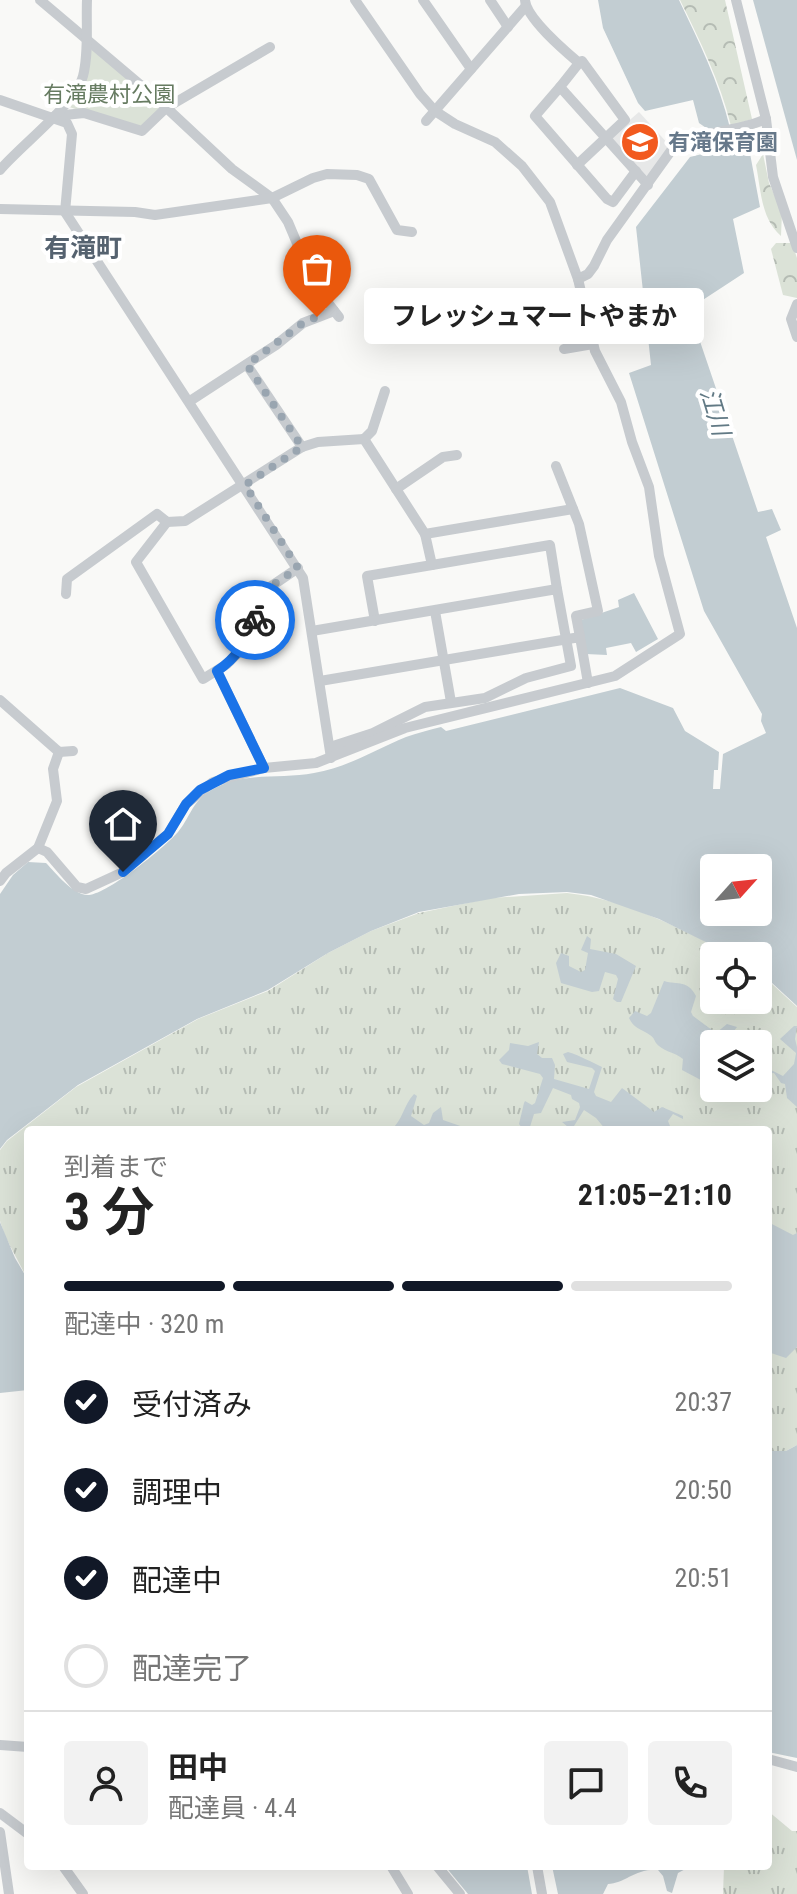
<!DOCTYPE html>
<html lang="ja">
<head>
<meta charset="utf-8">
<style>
	body { margin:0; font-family:"Roboto Condensed","Noto Sans JP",sans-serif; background:#f2f2f2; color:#222; height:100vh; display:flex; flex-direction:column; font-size:30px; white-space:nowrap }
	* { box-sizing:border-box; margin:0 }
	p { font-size:26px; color:#767676 }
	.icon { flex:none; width:44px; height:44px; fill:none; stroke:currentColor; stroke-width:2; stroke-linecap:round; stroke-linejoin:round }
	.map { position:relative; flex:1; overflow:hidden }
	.side { position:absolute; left:24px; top:1126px; width:748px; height:744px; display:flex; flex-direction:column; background:#fff; border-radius:8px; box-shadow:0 8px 32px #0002 }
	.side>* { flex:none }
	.needle { width:52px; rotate:63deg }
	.buttons { position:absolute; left:700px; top:854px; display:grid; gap:16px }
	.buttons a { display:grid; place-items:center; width:72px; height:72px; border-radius:8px; background:#fff; box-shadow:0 8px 32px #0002; font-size:40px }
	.pin { position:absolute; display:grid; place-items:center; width:68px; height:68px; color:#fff; margin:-82px -34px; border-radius:50% 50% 50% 0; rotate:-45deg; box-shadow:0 0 8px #0007 }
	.pin .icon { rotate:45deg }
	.courier { position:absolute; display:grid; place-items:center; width:80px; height:80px; margin:-40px; border:6px solid #1a73e8; border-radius:50%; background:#fff; color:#222; box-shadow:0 2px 10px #0007 }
	.bubble { position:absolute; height:56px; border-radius:8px; background:#fff; box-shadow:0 8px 32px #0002; font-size:26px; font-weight:700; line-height:56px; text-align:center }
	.overview em { font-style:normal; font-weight:700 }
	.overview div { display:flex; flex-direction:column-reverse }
	.overview { display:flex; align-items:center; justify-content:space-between; height:136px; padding:0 40px }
	h1 { font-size:52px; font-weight:700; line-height:60px }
	.bar { display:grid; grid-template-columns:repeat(4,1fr); gap:12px 8px; align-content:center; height:96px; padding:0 40px }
	.bar i { height:10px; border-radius:6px; background:#e0e0e0 }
	.bar .active { background:#111827 }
	.bar p { grid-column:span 4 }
	.line { display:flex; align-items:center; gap:20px; padding:0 40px; border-top:2px solid #e0e0e0 }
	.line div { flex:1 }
	.round { display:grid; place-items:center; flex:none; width:84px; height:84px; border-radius:8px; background:#f2f2f2 }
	ol { padding:0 40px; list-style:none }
	li { display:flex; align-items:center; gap:24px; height:88px }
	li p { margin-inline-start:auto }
	li .icon { padding:8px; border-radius:50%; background:#111827; color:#fff; stroke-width:4 }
	li:last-child { color:#767676 }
	li i { width:44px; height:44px; border:4px solid #e0e0e0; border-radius:50% }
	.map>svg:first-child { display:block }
</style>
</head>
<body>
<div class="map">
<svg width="797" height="1894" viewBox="0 0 797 1894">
	<defs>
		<pattern id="grass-tufts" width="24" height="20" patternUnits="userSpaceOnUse" patternTransform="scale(2)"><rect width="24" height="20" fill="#dbe2d7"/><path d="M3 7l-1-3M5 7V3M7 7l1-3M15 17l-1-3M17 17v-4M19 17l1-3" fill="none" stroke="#b5bcb4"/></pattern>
		<pattern id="forest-crowns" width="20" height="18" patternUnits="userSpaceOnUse" patternTransform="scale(2)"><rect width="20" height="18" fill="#dbe2d7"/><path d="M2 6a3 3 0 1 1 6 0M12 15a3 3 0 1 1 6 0" fill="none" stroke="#b5bcb4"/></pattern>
	</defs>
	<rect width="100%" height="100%" fill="#f9f9f7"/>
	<!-- built -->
	<polygon fill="#e7e8e8" points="639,112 670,146 646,179 609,138"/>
	<!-- grass -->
	<g fill="url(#grass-tufts)" fill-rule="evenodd">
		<path d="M 567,893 C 626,899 681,929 734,956 L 714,956 L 714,1000 L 758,1000 L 758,971 L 797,1007 L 797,1445 L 786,1451 L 768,1451 L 768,1130 L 28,1130 L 28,1280 L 5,1236 L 0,1221 L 0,1150 L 7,1141 L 76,1087 L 198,1019 L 268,991 L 328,953 L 371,931 L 419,913 L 491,898 ZM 714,1044 L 758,1044 L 758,1088 L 714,1088 Z"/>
		<polygon points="768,1811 792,1831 797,1831 797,1894 723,1894 724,1866 768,1866"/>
	</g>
	<!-- forest -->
	<g fill="url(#forest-crowns)">
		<path d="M 680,0 L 725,0 L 752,119 L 731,126 C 720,81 700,41 680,0 Z"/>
		<path d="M 763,154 L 769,183 L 782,212 L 781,236 C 761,219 761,190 756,165 Z"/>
		<polygon points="776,243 792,243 797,258 797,298 783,295 771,249"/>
	</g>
	<!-- park -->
	<polygon fill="#dbe2d7" points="93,49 161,109 142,129 69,107 82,90 90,50"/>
	<!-- water -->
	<g fill="#c2cdd2" fill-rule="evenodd">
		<path d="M 598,0 L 679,0 C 699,42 719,82 730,128 L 712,132 L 699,123 L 693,100 L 645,111 L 638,103 L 603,28 Z"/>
		<polygon points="753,0 797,0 797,160"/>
		<path d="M 746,132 L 760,207 L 733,219 L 744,273 L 689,309 L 758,512 L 772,509 L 781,530 L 766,537 L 797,628 L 797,1006 L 758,970 L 758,956 L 734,956 L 659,919 L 591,895 L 567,892 L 519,894 L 419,912 L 371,931 L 328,953 L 268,990 L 197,1019 L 78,1085 L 7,1140 L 0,1149 L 0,894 L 13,875 L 28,862 L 46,863 C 55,872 73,896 89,895 C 109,893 164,848 178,832 C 189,819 192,803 207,793 C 239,770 279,780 314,773 C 348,767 375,750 406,737 C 417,733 429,730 441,727 L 446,731 L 620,688 L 673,708 L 685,731 L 719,752 L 718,770 L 714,770 L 713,789 L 720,789 L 723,754 L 766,733 L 761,721 L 762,714 L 704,611 L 629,373 L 651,365 L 636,227 L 690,157 L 714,151 L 712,138 ZM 714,868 L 758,868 L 758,912 L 714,912 Z"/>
		<polygon points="634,593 658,639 636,652 631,643 606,648 607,655 586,654 581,620 619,607 618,600"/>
		<polygon points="587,936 591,939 590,949 616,954 636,966 621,1002 617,1002 613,999 618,979 616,975 605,972 599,991 592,992 561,983 556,963 561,953 569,956 569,966 581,972 585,970 588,953 581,950"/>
		<path d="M 664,981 C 678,985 688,980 696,996 L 691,1012 L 693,1016 L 716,1033 L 727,1024 L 737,1027 L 724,1044 L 714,1044 L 714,1087 L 682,1070 L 683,1059 C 676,1053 666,1052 659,1046 C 653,1041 656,1039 650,1035 C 640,1028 634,1029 629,1018 L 635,1011 L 647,1016 L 651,1013 Z"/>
		<polygon points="794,1026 797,1026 795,1039 797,1047 797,1107 787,1098 785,1084 781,1083 774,1073 766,1074 758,1081 765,1072 771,1070 783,1076 794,1064 796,1053 780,1039"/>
		<path d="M 539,1042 L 537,1054 L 542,1058 L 552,1058 L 555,1065 L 554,1079 L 589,1089 L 595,1071 L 592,1068 L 567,1062 L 563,1054 L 568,1052 C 581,1056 591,1062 602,1067 L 594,1092 L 596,1096 L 611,1102 L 622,1088 L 654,1112 L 662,1107 L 683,1116 L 683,1119 L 673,1114 L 668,1121 L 670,1126 L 679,1130 L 606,1130 L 596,1118 L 584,1110 L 574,1126 L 568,1127 L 562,1122 L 575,1120 L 580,1107 L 579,1103 L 572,1099 L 571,1095 L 553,1088 L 541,1113 L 534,1114 L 529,1130 L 522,1128 L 519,1124 L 524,1103 L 525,1101 L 532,1105 L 535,1103 L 543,1078 L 540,1074 L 502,1064 L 499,1060 L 509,1050 L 510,1043 L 528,1046 Z"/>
		<path d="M 414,1094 L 417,1096 L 411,1116 L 424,1125 L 429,1123 L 433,1113 L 441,1107 L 443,1120 L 469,1129 L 481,1127 L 486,1130 L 391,1130 C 403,1120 403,1106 414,1094 Z"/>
		<polygon points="0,1222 15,1258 28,1280 28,1390 0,1393"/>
		<polygon points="768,1222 793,1235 797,1233 797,1347 786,1358 768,1352"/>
		<polygon points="797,1445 797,1758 768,1752 768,1451 786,1451"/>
		<polygon points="445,1866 527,1866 532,1894 468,1894"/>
		<path d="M 552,1866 L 691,1866 L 678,1873 L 672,1893 L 667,1891 L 663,1876 L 658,1870 C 636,1868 624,1884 608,1884 L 603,1894 L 558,1894 Z"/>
	</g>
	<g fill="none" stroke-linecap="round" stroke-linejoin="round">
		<!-- minor -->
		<g stroke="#c7cbcf" stroke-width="10">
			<polyline points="40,0 156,98 232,169 272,198 288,222 315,286 339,317"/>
			<polyline points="423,0 471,69"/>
			<polyline points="490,0 508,27"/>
			<path d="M 525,0 C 526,18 565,51 579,63 L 560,87 L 648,185"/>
			<polyline points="736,0 766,119 773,177 797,248"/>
			<polyline points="560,87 535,116 607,199 613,202 636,171"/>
			<polyline points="0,100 67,123 72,134 65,212 303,578 331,758"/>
			<polyline points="55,116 84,113 142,131 166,108 270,47"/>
			<polyline points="426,121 525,7"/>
			<polyline points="577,165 625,120 582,61 579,63"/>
			<path d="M 0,170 C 21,145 75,105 83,76 C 89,53 86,24 87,0"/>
			<polyline points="0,209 135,212 155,215 272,198 313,178 327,174 357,175 369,179 397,230 412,232"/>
			<path d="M 578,279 L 588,274 L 594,266 L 607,240 L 673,148 C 696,131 739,132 766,119"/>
			<polyline points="797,304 791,319 797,337"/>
			<polyline points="564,349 593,344"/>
			<polyline points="247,365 302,447"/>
			<polyline points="190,401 276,345 303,323 334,311"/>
			<polyline points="364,439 425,534 573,509"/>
			<polyline points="364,439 372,431 385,391"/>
			<polyline points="556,466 579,524 598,611 576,616 580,637"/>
			<polyline points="396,489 443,457 457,455"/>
			<polyline points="167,522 136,562 203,679 227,664 237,654 246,643 270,587 298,568"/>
			<polyline points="432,565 550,545 557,589"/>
			<polyline points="66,594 67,579 157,514 167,522 185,521 302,447 318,442 364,439"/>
			<polyline points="435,611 451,702"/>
			<polyline points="375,621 367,576 432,565 425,534"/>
			<polyline points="312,631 557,589 571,666 526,678 485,698 425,707 373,733 330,747"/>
			<polyline points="217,671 264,768"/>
			<polyline points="320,681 580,637 588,683"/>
			<polyline points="0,700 59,752 73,751"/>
			<polyline points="38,848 47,852 77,887 86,889 123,872 168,834 186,804 213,782 264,768 316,763 405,728 615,676 680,634 659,556 649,487 632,442 621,402 595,351 578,279 550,202 522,166 495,142 455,124 435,111 420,94 355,0"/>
			<polyline points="0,881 6,873 38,848 57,801 53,769 59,752"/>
			<polyline points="0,1745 28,1747"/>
			<polyline points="768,1759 797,1767"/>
			<polyline points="0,1813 28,1834"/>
			<polyline points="0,1832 9,1894"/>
			<polyline points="63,1866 83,1894"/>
			<polyline points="391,1866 408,1894"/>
			<polyline points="437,1866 460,1894"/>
			<polyline points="537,1866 542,1894"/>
		</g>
	</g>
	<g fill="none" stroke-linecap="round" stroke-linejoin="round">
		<!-- done -->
		<polyline stroke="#99a5b0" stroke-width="8" stroke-dasharray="0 14.4" points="255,620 270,587 298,568 245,485 302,447 247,365 303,323 317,317"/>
		<!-- route -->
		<path stroke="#1a73e8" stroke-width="10" d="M 123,872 L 168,834 L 186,804 L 200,790 L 229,775 L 264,768 L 217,671 C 238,657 245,642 255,620"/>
	</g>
	<!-- icons -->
	<defs>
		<g id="school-disc" transform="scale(2)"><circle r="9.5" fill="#f25a1f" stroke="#fff"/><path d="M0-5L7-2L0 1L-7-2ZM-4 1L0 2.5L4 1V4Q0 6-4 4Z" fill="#fff"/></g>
	</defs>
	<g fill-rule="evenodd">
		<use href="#school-disc" x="640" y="142"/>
	</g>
	<g text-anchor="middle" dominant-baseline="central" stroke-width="8" stroke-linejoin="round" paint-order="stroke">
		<!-- park labels -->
		<g font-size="22" fill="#667b61" stroke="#fff">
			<text x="109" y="94">有滝農村公園</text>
		</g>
		<!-- poi labels -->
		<g font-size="22" font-weight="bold" fill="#66788a" stroke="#fff" text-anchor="start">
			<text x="668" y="142">有滝保育園</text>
		</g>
		<!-- water labels -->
		<g font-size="24" font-style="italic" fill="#627a85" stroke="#fff">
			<text transform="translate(715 412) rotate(73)">江川</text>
		</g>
		<!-- quarter labels -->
		<g font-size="26" font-weight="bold" fill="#55626f" stroke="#fff">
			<text x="83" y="248">有滝町</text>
		</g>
	</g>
</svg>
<div class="buttons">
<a><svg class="needle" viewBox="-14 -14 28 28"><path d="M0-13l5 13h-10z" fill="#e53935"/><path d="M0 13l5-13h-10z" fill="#767676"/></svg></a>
<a><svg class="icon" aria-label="locate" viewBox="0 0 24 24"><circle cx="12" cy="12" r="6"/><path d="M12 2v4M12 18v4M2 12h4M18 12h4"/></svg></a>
<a><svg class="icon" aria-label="layers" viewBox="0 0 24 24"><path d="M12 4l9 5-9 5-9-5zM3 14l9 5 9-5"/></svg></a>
</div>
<div class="pin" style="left:317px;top:317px;background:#ea580c"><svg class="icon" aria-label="bag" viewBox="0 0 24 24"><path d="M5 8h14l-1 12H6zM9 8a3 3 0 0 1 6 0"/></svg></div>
<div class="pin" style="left:123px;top:872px;background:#1f2937"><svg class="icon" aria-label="home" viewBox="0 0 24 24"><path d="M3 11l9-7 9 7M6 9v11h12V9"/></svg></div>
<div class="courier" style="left:255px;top:620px"><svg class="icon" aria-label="bike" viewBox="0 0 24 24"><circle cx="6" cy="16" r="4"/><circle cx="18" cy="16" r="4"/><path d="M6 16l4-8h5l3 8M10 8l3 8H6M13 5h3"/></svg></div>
<div class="bubble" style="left:364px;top:288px;width:340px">フレッシュマートやまか</div>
<section class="side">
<div class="overview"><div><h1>3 分</h1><p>到着まで</p></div><em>21:05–21:10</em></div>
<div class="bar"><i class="active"></i><i class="active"></i><i class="active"></i><i></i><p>配達中 · 320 m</p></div>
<ol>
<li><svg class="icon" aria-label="check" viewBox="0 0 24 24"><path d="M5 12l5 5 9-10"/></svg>受付済み<p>20:37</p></li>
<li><svg class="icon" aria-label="check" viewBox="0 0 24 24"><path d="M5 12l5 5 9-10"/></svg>調理中<p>20:50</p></li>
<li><svg class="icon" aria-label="check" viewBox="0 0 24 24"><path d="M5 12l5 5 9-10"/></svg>配達中<p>20:51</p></li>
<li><i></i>配達完了</li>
</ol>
<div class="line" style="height:144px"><a class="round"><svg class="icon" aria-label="person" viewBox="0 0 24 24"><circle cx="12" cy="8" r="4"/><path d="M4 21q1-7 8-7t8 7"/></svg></a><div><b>田中</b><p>配達員 · 4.4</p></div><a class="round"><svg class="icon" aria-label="chat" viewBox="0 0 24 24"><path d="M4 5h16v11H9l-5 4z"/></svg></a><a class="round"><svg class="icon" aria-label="phone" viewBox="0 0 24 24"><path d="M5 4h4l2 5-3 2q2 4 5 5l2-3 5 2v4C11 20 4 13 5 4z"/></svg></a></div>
</section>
</div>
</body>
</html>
